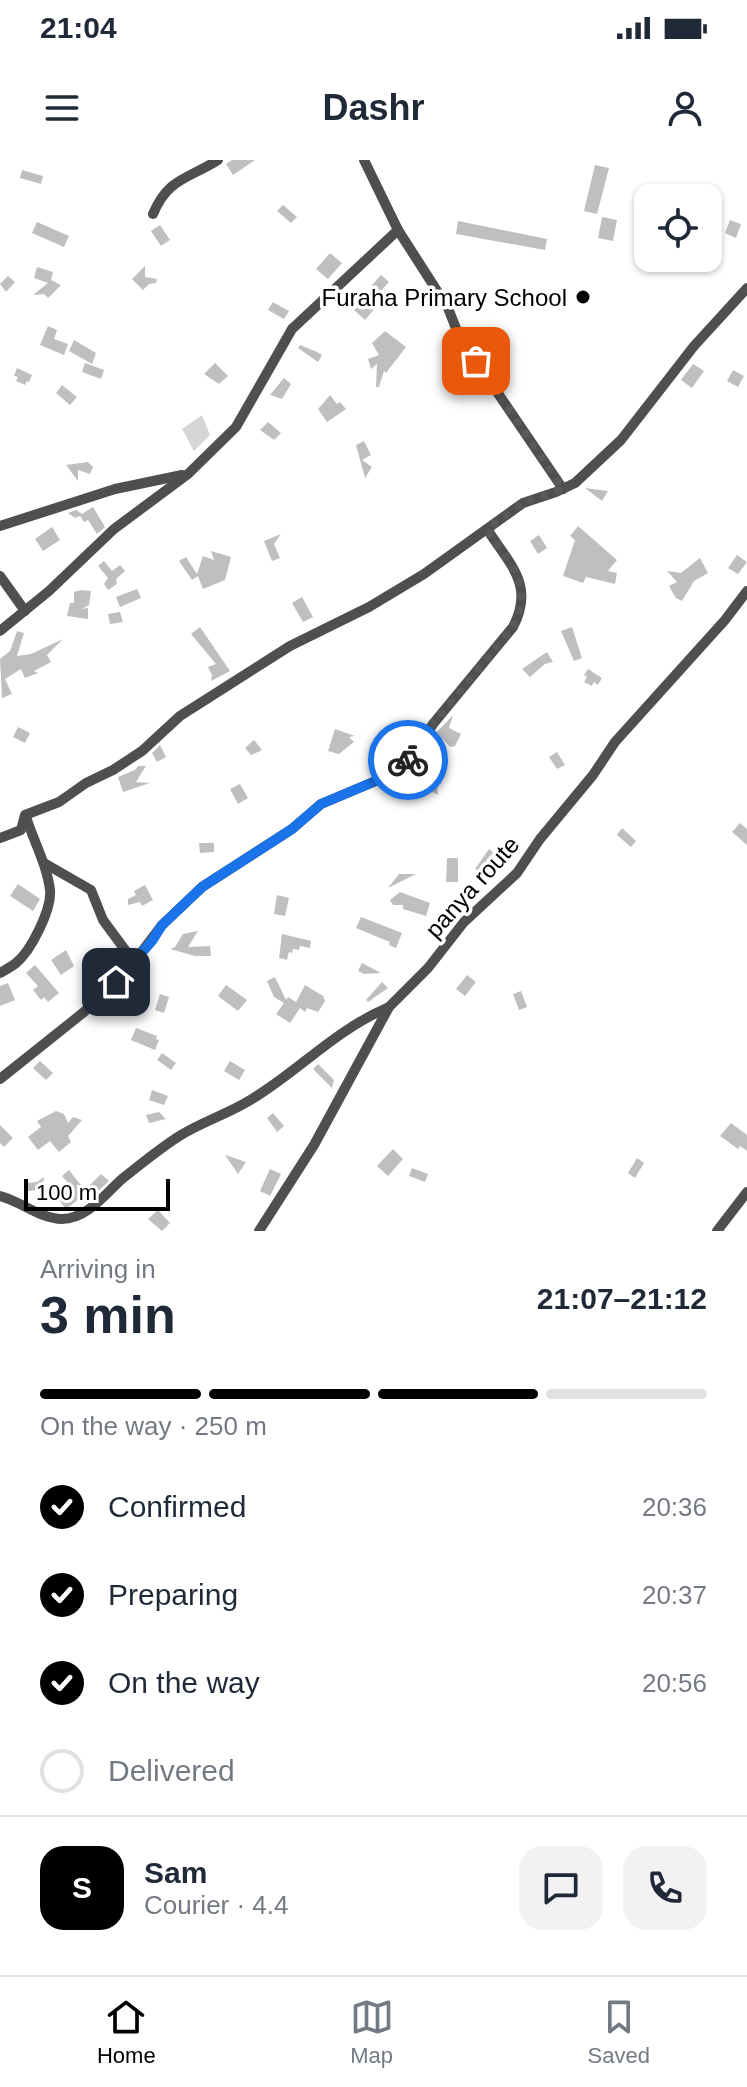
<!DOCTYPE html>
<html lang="en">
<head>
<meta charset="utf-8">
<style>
	body { margin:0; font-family:Arial,sans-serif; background:#f2f2f3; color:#1f2937; height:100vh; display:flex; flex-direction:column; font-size:30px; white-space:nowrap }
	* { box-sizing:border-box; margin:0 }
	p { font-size:26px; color:#747a83 }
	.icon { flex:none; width:44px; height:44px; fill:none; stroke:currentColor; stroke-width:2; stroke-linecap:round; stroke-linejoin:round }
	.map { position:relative; height:1071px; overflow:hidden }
	.details { display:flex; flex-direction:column; background:#fff; flex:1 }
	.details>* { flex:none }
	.controls { position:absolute; left:634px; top:24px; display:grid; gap:16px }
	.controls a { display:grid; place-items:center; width:88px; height:88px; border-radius:16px; background:#fff; box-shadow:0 2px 6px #0004; font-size:40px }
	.scale { position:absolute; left:24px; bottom:20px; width:146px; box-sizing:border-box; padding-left:8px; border:4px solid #000; border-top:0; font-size:22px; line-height:28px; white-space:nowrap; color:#000; -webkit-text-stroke:6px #fff; paint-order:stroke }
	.pin { position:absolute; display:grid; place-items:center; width:68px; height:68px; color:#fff; margin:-34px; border-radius:16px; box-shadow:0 4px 12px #0006 }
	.courier { position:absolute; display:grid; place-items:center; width:80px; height:80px; margin:-40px; border:6px solid #1a73e8; border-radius:50%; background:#fff; color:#222; box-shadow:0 2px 10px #0007 }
	.overview em { font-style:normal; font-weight:700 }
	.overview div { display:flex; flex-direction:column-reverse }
	.overview { display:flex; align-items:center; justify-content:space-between; height:136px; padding:0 40px }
	h1 { font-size:52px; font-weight:700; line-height:60px }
	.bar { display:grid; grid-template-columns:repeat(4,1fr); gap:12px 8px; align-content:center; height:96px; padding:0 40px }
	.bar i { height:10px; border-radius:6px; background:#e0e1e3 }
	.bar .selected { background:#000 }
	.bar p { grid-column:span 4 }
	.line { display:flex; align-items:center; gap:20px; padding:0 40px; border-top:2px solid #e0e1e3 }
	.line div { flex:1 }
	.round { display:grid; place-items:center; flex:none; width:84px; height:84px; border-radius:24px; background:#f2f2f3 }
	ol { padding:0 40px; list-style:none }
	li { display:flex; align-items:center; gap:24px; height:88px }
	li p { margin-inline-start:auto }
	li .icon { padding:8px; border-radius:50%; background:#000; color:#fff; stroke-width:4 }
	li:last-child { color:#747a83 }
	li i { width:44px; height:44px; border:4px solid #e0e1e3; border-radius:50% }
	.status { display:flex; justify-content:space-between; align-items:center; height:56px; padding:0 40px; background:#fff; direction:ltr }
	.status svg { height:22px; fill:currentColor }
	header { display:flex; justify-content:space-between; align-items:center; height:104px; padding:0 40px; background:#fff; font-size:36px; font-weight:700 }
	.menu { display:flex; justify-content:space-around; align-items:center; height:112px; border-top:2px solid #e0e1e3; background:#fff; font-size:22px; color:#747a83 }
	.menu a { display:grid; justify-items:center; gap:4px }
	.menu .selected { color:#000 }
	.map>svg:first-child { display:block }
</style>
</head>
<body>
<div class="status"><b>21:04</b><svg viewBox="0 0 49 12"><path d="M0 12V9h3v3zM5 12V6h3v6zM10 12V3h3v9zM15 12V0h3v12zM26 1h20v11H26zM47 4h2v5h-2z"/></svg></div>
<header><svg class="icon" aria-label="menu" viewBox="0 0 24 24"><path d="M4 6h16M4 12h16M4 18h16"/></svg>Dashr<svg class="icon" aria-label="person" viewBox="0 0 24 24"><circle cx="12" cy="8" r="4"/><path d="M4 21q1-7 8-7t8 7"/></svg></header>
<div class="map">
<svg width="747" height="1071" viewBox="0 0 747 1071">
	<rect width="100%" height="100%" fill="#fff"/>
	<!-- green -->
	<polygon fill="#d6d6d6" points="202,255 210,275 194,291 182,269"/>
	<!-- building -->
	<g fill="#bfbfbf">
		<polygon points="232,0 255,0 233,15 226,4"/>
		<polygon points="595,5 609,8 597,54 584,51"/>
		<polygon points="22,10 43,16 41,24 20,18"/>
		<polygon points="283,45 297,57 291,63 277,51"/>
		<polygon points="602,57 617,60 613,81 598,78"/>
		<polygon points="730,60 741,64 736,78 725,73"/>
		<polygon points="458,61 547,79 545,90 456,74"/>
		<polygon points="37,62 69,76 64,87 32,73"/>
		<polygon points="160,65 170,80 161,86 151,71"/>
		<polygon points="330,93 342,103 328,119 316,109"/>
		<polygon points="145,106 145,117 157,119 156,123 149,124 143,130 132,119"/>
		<polygon points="37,107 53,112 51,120 61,125 48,138 44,134 33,135 48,123 34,118"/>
		<polygon points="381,115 389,122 379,133 371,126"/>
		<polygon points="8,116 15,122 6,132 0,124"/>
		<polygon points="373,137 380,142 365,160 353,149 359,142 365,148"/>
		<polygon points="273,142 289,151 284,159 268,150"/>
		<polygon points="48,166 57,170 54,179 68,184 64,195 40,185"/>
		<polygon points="385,171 406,187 386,213 384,211 379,227 376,227 377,204 371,209 368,199 379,195 372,183"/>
		<polygon points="74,180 96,193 92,204 69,191"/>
		<polygon points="300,185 317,192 322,195 318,202 298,188"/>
		<polygon points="85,203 104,210 101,219 82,212"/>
		<polygon points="215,203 228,216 219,224 204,214"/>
		<polygon points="693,204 704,211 692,228 681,220"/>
		<polygon points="17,208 32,215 29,222 27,221 25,225 16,221 18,217 14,216"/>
		<polygon points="733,210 744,216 738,227 727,221"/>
		<polygon points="284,218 291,224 282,239 270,235"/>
		<polygon points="62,225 77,237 70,245 56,233"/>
		<polygon points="330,235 337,244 340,242 346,249 327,262 318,249"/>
		<polygon points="268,262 281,273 274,280 260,270"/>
		<polygon points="364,281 371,295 362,300 372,307 365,318 356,285"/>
		<polygon points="88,302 93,307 90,314 78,310 78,321 66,305"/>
		<polygon points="585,328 608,331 602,341"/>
		<polygon points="93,347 105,367 97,374 88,360 84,362 80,356 75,358 68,353 76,350 82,354"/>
		<polygon points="578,366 617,400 608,411 617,413 615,424 586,417 583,423 563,416 575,380 570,376"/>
		<polygon points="52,367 60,380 43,391 35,379"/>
		<polygon points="281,374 274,384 280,398 272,401 264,381"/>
		<polygon points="539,375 547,388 538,394 530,381"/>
		<polygon points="211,391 231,397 225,420 203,429 198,416 192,420 179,401 186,397 197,414 203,396 214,400"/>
		<polygon points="737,395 747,402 738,414 728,408"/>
		<polygon points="700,398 708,413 694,421 682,441 676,438 669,426 677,422 667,411 681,413"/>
		<polygon points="104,401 112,411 120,405 125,411 116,419 117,424 108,430 104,424 108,418 98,406"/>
		<polygon points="137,429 141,438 120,447 116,437"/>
		<polygon points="81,430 91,431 89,445 82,449 88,448 88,459 67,456 70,443 74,443 74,432"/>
		<polygon points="302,437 313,457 303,462 292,443"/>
		<polygon points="120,452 123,462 110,464 108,454"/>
		<polygon points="200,467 230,511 211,521 212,515 208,507 216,504 191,474"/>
		<polygon points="572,467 582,498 574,501 561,471"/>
		<polygon points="17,471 24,473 17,496 31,494 63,479 47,495 51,502 34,511 38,513 25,518 21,509 5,519 12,534 2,538 0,499 10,491"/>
		<polygon points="547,492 553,502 545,504 530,517 522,509"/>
		<polygon points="588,509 602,518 598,525 594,522 592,526 584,522 587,517 584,515"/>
		<polygon points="453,555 449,568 461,574 455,586 450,587 437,572"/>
		<polygon points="18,567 30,573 25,583 13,577"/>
		<polygon points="335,569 355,576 349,577 354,582 339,594 328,591"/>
		<polygon points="254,580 262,590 251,595 245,588"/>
		<polygon points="160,585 166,597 157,602 152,593"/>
		<polygon points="557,592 565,605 557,609 549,597"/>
		<polygon points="138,606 146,606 136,622 150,623 123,632 118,617 135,610"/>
		<polygon points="420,610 436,619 438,635 413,621"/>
		<polygon points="240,624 248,638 238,644 230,629"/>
		<polygon points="740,663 747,669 747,685 732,672"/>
		<polygon points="622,668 636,681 631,687 617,675"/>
		<polygon points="199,683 214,683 214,692 200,693"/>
		<polygon points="489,689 498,696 489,708 493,710 488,718 475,709"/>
		<polygon points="447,698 458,698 458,722 446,722"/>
		<polygon points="399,714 416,714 388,728"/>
		<polygon points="18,724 40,739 33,751 10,736"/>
		<polygon points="145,725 153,740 142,746 140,742 128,745 128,739 136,735 134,731"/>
		<polygon points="400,732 430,743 426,756 403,749 403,745 393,745 390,740"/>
		<polygon points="277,735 289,738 285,756 274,754"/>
		<polygon points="361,757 402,773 396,788 389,785 390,782 356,768"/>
		<polygon points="198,771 188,787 210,786 211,796 195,796 170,789 175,787 183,774"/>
		<polygon points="282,774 311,781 310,788 300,786 299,790 293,789 292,793 289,792 287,800 279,798"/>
		<polygon points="66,790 74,806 61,815 51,800"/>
		<polygon points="362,803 381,813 364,814 358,811"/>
		<polygon points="35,805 59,833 48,842 44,837 41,840 33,830 38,826 26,813"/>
		<polygon points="467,815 476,822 465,836 456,829"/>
		<polygon points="275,817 286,840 288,837 296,842 305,825 323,836 325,841 318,852 307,848 305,852 300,848 290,863 276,854 284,843 274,837 267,821"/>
		<polygon points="382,822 388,828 368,842 366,840"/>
		<polygon points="8,823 15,840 0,846 0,826"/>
		<polygon points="226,825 247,840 238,851 218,836"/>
		<polygon points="521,831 527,847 519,850 513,834"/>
		<polygon points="160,834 169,837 164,853 155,850"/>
		<polygon points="136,868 157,876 156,879 159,880 155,890 131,880"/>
		<polygon points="162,893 176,903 171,910 157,900"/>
		<polygon points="40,901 53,913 46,920 33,908"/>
		<polygon points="230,901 245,910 239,920 224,911"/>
		<polygon points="318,904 334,920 332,928 313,909"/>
		<polygon points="152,930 168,936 164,945 149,940"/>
		<polygon points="56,951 64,954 68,963 73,957 82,960 68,976 71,982 59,992 50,981 38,990 28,977 41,967 37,961"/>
		<polygon points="159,952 166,959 149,963 146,955"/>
		<polygon points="273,953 284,966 277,972 267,958"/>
		<polygon points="731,963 747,975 747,991 740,986 738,989 720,976"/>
		<polygon points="0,965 13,978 4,987 0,983"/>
		<polygon points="393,989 403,999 388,1016 377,1006"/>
		<polygon points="225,995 246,1002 238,1014"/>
		<polygon points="637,998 644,1003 635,1018 628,1013"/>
		<polygon points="412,1008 428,1014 425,1022 409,1016"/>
		<polygon points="270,1009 281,1014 270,1036 260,1031"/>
		<polygon points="69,1010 87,1033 66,1049 56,1036 70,1025 62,1016"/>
		<polygon points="101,1014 109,1021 95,1034 88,1027"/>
		<polygon points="44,1017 42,1030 27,1031 26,1023 37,1022"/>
		<polygon points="158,1050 170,1063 162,1071 148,1059"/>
	</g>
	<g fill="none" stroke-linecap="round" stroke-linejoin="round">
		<!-- minor -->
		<g stroke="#4f4f4f" stroke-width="10">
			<polyline points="364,0 398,70 448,148 459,176 563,329"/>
			<path d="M 153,54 C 168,18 188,19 218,0"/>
			<polyline points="0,366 115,329 182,315"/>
			<polyline points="0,416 25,451"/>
			<polyline points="0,471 49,431 114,369 188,314 236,267 292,169 398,70"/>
			<polyline points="0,678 21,670 25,655 59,642 86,623 113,610 142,591 180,556 290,486 369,447 424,414 523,343 556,332 575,323 621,280 694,186 747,128"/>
			<polyline points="44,703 91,730 103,760 134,802"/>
			<path d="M 0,813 C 5,810 11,807 16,803 C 31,791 52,749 50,730 C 47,705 34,682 26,657"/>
			<path d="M 0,919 L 84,852 L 134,802 L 162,765 L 202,727 L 292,669 L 321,644 L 390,615 L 405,603 L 433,564 L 513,467 C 535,425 510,405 487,369"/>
			<path d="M 0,1036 C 21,1041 40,1059 62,1059 C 87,1059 105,1034 122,1019 C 141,1004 160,988 181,975 C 204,961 230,953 252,939 C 301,909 335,870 389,847"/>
			<polyline points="259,1071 314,985 389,847 428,808 464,762 517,713 540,679 593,615 615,582 725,460 747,431"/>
			<polyline points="717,1071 747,1032"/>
		</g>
	</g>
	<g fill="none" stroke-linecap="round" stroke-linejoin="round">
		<!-- done -->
		<path stroke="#595959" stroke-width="8" stroke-dasharray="0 14.4" d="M 408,600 L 433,564 L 513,467 C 535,425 510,405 487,369 L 523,343 L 563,329 L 476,201"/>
		<!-- route -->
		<polyline stroke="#1a73e8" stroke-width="10" points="116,822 152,781 162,765 202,727 292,669 321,644 390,615 408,600"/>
	</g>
	<!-- markers -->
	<circle fill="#000" stroke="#fff" stroke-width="3" cx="583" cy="137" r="8"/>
	<g text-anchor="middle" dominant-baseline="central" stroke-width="7" stroke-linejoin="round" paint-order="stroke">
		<!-- poi labels -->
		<g font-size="24" fill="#000" stroke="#fff" text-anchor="end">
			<text x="567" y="137">Furaha Primary School</text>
		</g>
		<!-- street labels -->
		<g font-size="24" fill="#000" stroke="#fff">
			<text transform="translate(472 727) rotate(-48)">panya route</text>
		</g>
	</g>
</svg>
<div class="controls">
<a><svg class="icon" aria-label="locate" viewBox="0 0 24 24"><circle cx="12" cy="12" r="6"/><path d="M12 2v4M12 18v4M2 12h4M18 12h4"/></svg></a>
</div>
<div class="scale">100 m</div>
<div class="pin" style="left:476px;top:201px;background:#ea580c"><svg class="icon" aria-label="bag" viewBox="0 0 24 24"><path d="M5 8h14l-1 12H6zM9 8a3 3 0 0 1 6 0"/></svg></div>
<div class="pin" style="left:116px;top:822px;background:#1f2937"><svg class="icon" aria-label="home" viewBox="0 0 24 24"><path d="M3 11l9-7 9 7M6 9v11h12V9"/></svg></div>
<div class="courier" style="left:408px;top:600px"><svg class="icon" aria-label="bike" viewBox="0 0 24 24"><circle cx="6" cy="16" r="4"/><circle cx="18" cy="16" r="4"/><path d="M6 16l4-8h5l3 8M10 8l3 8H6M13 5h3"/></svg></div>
</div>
<section class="details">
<div class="overview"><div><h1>3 min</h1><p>Arriving in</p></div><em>21:07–21:12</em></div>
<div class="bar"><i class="selected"></i><i class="selected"></i><i class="selected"></i><i></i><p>On the way · 250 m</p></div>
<ol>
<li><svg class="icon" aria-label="check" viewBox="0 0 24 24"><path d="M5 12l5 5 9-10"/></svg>Confirmed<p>20:36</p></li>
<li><svg class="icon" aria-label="check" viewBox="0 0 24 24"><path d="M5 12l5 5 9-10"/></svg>Preparing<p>20:37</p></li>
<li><svg class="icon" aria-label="check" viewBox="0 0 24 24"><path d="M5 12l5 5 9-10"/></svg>On the way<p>20:56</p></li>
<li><i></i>Delivered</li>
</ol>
<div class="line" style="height:144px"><b class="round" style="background:#000;color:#fff">S</b><div><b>Sam</b><p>Courier · 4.4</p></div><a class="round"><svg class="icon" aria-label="chat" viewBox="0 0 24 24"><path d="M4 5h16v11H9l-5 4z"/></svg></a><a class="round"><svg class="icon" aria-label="phone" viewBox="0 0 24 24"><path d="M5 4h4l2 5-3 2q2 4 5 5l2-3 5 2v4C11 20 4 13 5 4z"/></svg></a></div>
</section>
<nav class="menu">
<a class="selected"><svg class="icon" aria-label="home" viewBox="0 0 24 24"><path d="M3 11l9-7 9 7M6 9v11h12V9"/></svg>Home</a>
<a><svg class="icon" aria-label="map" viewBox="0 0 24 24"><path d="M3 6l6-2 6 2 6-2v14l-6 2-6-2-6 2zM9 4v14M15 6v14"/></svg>Map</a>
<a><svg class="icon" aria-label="saved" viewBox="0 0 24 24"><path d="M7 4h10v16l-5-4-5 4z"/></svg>Saved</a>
</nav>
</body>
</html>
